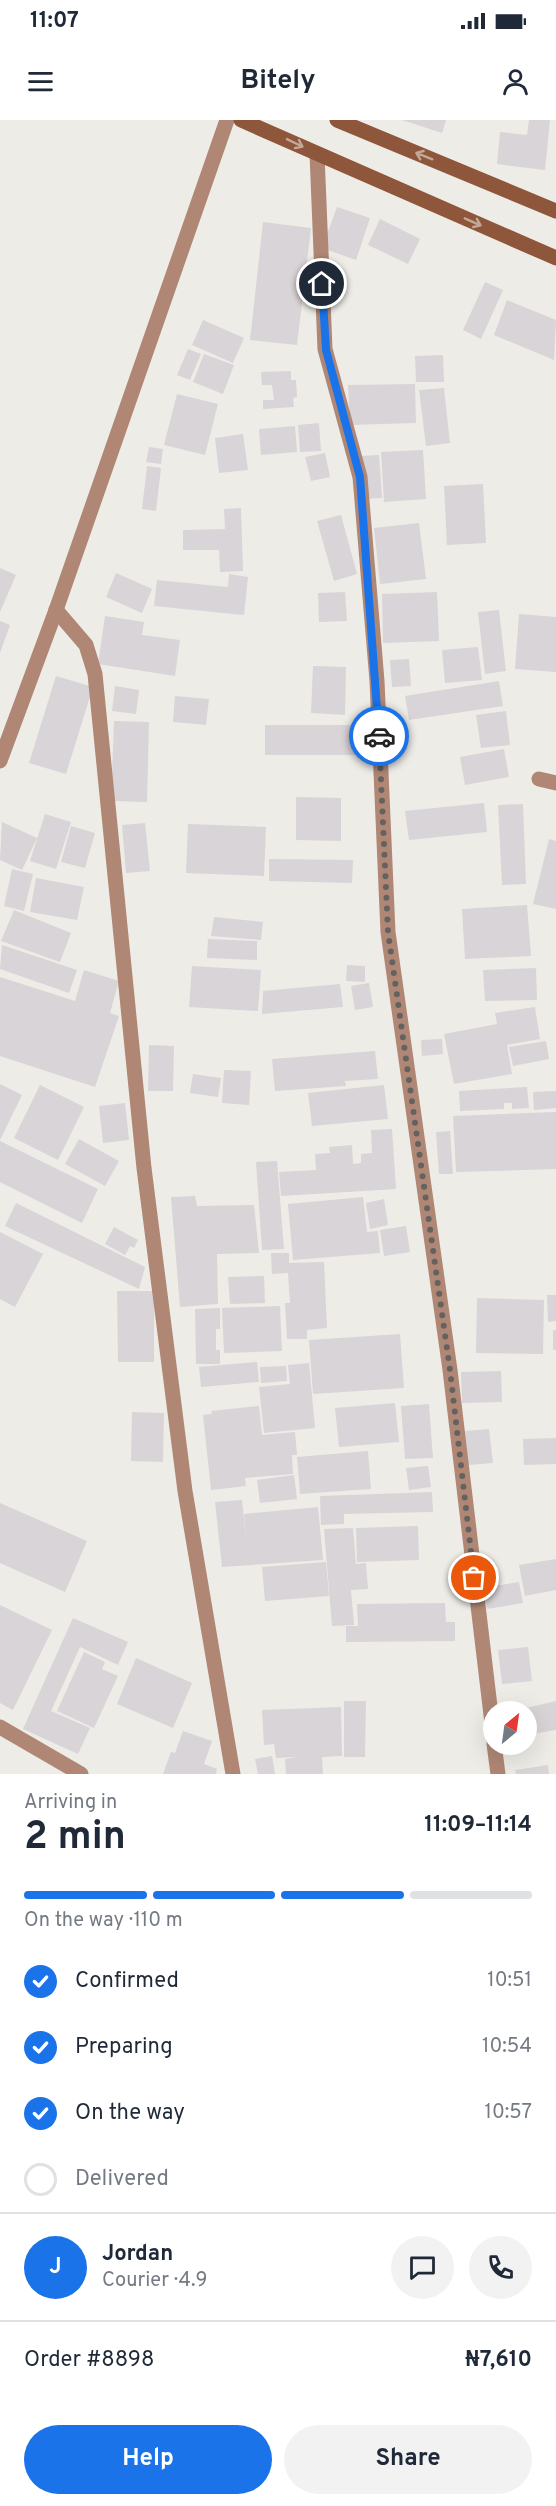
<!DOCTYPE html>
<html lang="en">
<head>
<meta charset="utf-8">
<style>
	body { margin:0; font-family:Overpass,sans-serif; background:#f2f2f3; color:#1f2937; height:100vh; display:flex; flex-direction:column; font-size:22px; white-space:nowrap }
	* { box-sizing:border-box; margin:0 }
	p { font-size:20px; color:#747a83 }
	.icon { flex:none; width:33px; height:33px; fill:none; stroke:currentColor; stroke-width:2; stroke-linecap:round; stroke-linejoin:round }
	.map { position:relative; height:1654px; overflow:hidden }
	.panel { display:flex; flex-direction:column; background:#fff; flex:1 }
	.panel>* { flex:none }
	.needle { width:39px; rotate:29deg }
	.fabs { position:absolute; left:483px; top:1581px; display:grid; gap:12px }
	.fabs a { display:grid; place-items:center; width:54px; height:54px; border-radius:50%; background:#fff; box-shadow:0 6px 24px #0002; font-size:30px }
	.pin { position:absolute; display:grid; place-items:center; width:51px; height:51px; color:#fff; margin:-26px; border:3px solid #fff; border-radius:50%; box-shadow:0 2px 6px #0007 }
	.courier { position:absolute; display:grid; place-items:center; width:60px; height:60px; margin:-30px; border:4px solid #1a73e8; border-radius:50%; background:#fff; color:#222; box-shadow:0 2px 8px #0007 }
	.summary em { font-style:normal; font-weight:700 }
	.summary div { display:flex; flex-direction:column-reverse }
	.summary { display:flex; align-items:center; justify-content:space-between; height:102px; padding:0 24px }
	h1 { font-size:39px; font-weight:700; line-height:45px }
	.bar { display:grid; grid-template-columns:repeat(4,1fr); gap:9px 6px; align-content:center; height:72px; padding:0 24px }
	.bar i { height:8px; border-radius:4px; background:#e0e1e3 }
	.bar .active { background:#1a73e8 }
	.bar p { grid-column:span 4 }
	.line { display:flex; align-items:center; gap:15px; padding:0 24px; border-top:2px solid #e0e1e3 }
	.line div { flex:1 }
	.round { display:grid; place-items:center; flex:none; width:63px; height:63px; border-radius:32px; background:#f2f2f3 }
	ol { padding:0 24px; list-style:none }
	li { display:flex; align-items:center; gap:18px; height:66px }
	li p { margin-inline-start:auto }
	li .icon { padding:6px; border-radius:50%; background:#1a73e8; color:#fff; stroke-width:4 }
	li:last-child { color:#747a83 }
	li i { width:33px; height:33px; border:3px solid #e0e1e3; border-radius:50% }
	.primary-button { display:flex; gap:12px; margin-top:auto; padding:12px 24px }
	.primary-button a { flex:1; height:69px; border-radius:36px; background:#1a73e8; color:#fff; font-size:24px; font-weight:700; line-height:69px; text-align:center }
	.primary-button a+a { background:#f2f2f3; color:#1f2937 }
	.status { display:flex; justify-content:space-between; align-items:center; height:42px; padding:0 30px; background:#fff; direction:ltr }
	.status svg { height:16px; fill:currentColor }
	header { display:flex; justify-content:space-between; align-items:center; height:78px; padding:0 24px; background:#fff; font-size:27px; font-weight:700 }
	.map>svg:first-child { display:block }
</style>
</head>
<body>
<div class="status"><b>11:07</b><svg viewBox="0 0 49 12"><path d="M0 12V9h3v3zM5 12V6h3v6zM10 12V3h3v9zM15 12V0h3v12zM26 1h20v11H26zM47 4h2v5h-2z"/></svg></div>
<header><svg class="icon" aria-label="menu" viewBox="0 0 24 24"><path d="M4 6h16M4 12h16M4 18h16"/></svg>Bitely<svg class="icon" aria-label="person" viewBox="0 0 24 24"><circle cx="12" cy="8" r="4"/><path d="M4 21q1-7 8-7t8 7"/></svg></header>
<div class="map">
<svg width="556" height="1654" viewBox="0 0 556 1654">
	<rect width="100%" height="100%" fill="#eeece7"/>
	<!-- building -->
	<g fill="#d9d4d7">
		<polygon points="402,0 446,0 442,13"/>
		<polygon points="529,0 550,0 545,50 497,44 500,12 527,15"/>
		<polygon points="337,87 370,98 356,140 322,128"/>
		<polygon points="380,99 420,119 408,144 368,125"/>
		<polygon points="263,102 311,108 297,225 250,220"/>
		<polygon points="485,162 503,170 481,219 463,210"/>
		<polygon points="507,180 556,200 554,240 494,215"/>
		<polygon points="203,200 244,218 233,243 192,225"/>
		<polygon points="188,229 201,234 190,260 177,255"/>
		<polygon points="204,234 234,245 223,274 193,262"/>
		<polygon points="443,235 444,262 416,262 415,236"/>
		<polygon points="291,251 291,260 296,260 297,277 293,278 294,287 263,289 263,280 274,280 272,265 262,265 261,252"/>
		<polygon points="415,264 416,303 350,305 348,265"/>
		<polygon points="444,268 450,323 426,326 419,270"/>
		<polygon points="177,274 218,284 205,335 164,325"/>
		<polygon points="319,303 321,331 300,332 298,305"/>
		<polygon points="295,306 297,332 261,335 259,309"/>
		<polygon points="243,314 248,350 219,353 215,318"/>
		<polygon points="149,327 163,329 161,344 146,342"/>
		<polygon points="423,330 426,379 384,382 381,332"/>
		<polygon points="325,333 330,357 311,361 305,337"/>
		<polygon points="379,335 382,378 362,379 360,336"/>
		<polygon points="147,346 161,348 156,391 142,389"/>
		<polygon points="483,364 486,423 447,425 444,366"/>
		<polygon points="241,388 243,451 220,452 219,430 183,430 183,410 225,409 224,389"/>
		<polygon points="341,395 357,454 334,461 317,401"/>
		<polygon points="419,403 426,459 380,464 374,408"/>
		<polygon points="0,448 16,455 0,492"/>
		<polygon points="116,453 152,469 142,493 106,477"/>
		<polygon points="229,454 248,457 244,495 154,486 157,460 228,467"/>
		<polygon points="345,472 347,501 319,502 318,473"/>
		<polygon points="437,472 439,521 383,523 382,474"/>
		<polygon points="499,490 506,551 485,554 478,492"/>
		<polygon points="519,494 556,497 556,552 515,549"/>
		<polygon points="105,496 144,502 142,515 180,520 175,556 98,544"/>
		<polygon points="0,501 10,505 0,533"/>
		<polygon points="478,527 482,560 445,563 442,530"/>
		<polygon points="409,539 411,566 392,567 390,540"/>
		<polygon points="313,546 346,547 345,595 311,593"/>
		<polygon points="56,556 93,567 66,654 29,643"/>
		<polygon points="499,561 503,586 409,600 405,576"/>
		<polygon points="115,566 139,570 136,594 112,591"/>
		<polygon points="175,576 209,579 206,605 173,602"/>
		<polygon points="506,591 510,625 481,628 476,595"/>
		<polygon points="114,601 149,602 147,682 111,681"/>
		<rect x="265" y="605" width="92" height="30"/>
		<polygon points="504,629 509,657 465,665 460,637"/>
		<polygon points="296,677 341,678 341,721 296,720"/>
		<polygon points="484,683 487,712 409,720 405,691"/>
		<polygon points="523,684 526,764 502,765 498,685"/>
		<polygon points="45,694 71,702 56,749 30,741"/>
		<polygon points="2,702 37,718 22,750 0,740"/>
		<polygon points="145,703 150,751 126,753 122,705"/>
		<polygon points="188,704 266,707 264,756 186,753"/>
		<polygon points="71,706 95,713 85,748 61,742"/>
		<polygon points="549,719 556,721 556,789 533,784"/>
		<polygon points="269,739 353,740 352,763 269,761"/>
		<polygon points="12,749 33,754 24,791 4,786"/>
		<polygon points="36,758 84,767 77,800 30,792"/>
		<polygon points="527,785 531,836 465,839 462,789"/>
		<polygon points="14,790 71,813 60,842 1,821"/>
		<polygon points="214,797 263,802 261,820 211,816"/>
		<polygon points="208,819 257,821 257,840 207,838"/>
		<polygon points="2,825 77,850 69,873 0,849"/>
		<polygon points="347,845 365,846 365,862 346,861"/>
		<polygon points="192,846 261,850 258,891 189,887"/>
		<polygon points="536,848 537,880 485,881 483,850"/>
		<polygon points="84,850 119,861 110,893 119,896 95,967 0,936 0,857 75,881"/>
		<polygon points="369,863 373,887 355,890 351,866"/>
		<polygon points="340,864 343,887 262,894 263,871"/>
		<polygon points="535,887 540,919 507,925 512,954 454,964 444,914 497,904 495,893"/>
		<polygon points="442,919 443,934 422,936 421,920"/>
		<polygon points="546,921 549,939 513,946 509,927"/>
		<polygon points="149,925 174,926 173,971 148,971"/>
		<polygon points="375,931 378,959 345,961 346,966 275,971 272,939"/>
		<polygon points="224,950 251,951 249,985 222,983"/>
		<polygon points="193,954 221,958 218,977 190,973"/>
		<polygon points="0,964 22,975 0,1020"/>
		<polygon points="40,965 84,987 58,1040 14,1018"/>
		<polygon points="384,965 388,999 312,1006 308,973"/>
		<polygon points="527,967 529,988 512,989 512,983 504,983 504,989 460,991 459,971"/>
		<polygon points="556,971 556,988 534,990 533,972"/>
		<polygon points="125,983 129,1020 103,1023 99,986"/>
		<polygon points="556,992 556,1049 456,1052 453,996"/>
		<polygon points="392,1009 396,1069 281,1076 279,1052 316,1050 315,1034 330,1033 329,1027 352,1025 353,1044 361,1043 361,1034 372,1033 371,1010"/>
		<polygon points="450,1011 453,1054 439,1054 436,1012"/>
		<polygon points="79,1019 119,1041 105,1066 65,1044"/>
		<polygon points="0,1021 98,1069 82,1103 0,1062"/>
		<polygon points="277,1041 284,1129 262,1130 256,1042"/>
		<polygon points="195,1076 197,1086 254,1085 259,1133 217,1134 218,1184 180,1187 171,1077"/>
		<polygon points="363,1077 367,1112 378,1111 380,1133 293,1140 288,1084"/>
		<polygon points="384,1079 388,1105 370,1109 366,1083"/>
		<polygon points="16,1083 145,1147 139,1169 5,1106"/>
		<polygon points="406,1106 410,1132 384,1136 380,1110"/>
		<polygon points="114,1107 138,1120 134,1128 130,1126 125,1135 105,1124"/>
		<polygon points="0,1112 43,1134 15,1187 0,1179"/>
		<polygon points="271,1133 289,1133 289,1143 324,1142 327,1208 307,1210 307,1219 287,1219 285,1183 290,1183 288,1153 272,1154"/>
		<polygon points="264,1156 265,1183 230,1184 228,1157"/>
		<polygon points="117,1171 154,1171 154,1242 118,1242"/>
		<polygon points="547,1175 556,1175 556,1201 548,1202"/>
		<polygon points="477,1178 544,1180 543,1234 476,1233"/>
		<polygon points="280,1186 282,1231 224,1233 222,1188"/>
		<polygon points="220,1188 220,1209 216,1209 216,1230 220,1230 220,1244 196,1244 195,1189"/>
		<rect x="553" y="1210" width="3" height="20"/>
		<polygon points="400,1214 404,1268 313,1274 309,1220"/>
		<polygon points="257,1242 259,1262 201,1267 199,1247"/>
		<polygon points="309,1243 315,1308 264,1313 259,1267 290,1264 288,1245"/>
		<polygon points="286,1246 287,1261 261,1263 260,1247"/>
		<polygon points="501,1251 502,1282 462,1283 461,1252"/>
		<polygon points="395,1283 399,1322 339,1327 335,1288"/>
		<polygon points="429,1284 433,1338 405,1339 401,1286"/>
		<polygon points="259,1286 262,1315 295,1312 297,1335 292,1335 293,1354 245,1358 246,1366 211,1370 203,1295 212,1294 211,1291"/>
		<polygon points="132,1292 164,1293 163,1342 131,1341"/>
		<polygon points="489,1309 493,1343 468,1345 465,1311"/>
		<polygon points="556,1318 556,1344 524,1345 523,1319"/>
		<polygon points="368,1331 371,1369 300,1374 297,1337"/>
		<polygon points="428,1346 431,1367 409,1370 406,1348"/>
		<polygon points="294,1355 297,1379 260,1383 257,1360"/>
		<polygon points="432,1372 433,1392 344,1394 344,1404 321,1405 320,1376"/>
		<polygon points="242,1380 246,1419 244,1394 318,1387 323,1440 222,1447 215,1382"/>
		<polygon points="0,1383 87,1421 65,1472 0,1443"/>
		<polygon points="418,1406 419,1440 357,1442 356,1408"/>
		<polygon points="353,1408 356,1444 366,1443 368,1469 351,1470 354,1505 332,1506 324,1409"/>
		<polygon points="556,1439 556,1470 525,1476 519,1445"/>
		<polygon points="326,1442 329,1476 265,1481 262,1447"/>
		<polygon points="519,1462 523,1483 487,1489 483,1468"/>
		<polygon points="445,1483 446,1502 455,1502 455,1521 346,1522 346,1506 358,1506 357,1484"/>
		<polygon points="0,1485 52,1510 13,1590 0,1583"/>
		<polygon points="73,1498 128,1522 118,1545 80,1527 51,1591 90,1608 78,1634 23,1609"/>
		<polygon points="528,1527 532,1561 502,1564 498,1530"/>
		<polygon points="84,1532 105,1542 102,1549 118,1556 94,1608 57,1591"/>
		<polygon points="136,1538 192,1563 173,1608 117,1584"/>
		<polygon points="344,1581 366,1581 365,1637 344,1637"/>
		<polygon points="556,1581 556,1610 526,1615 526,1592 509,1592"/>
		<polygon points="341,1587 342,1636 322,1637 323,1654 286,1654 285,1639 297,1637 276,1638 274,1624 264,1625 262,1590"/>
		<polygon points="183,1611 212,1621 204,1644 217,1649 216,1654 163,1654 171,1632 175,1633"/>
		<polygon points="272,1636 275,1654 258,1654 255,1639"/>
		<polygon points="548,1645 549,1654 516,1654 515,1650"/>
	</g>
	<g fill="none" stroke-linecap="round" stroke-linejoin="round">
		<!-- street -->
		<g stroke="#af8774" stroke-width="15">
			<polyline points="317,34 325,229 360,357 377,561 388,812 450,1250 494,1620"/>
			<polyline points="56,490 86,525 95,554 144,1048 185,1371 233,1654"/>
			<polyline points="0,641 56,490 227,0"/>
			<polyline points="539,659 556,663"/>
			<polyline points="0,1607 81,1654"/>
			<polyline points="494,1624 498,1654"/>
		</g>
		<!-- secondary -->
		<g stroke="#8e563a" stroke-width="15">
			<polyline points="241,0 556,138"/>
			<polyline points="337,0 556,91"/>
		</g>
	</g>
	<!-- one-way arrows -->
	<defs><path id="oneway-shaft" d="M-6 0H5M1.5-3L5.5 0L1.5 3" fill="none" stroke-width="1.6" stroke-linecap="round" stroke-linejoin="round" transform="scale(1.5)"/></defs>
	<g stroke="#c4a897">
		<use href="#oneway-shaft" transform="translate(295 23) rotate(26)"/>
		<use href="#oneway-shaft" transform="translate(424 36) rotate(-158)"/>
		<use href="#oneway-shaft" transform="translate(473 102) rotate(24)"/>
	</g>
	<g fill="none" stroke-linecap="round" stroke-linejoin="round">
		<!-- done -->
		<polyline stroke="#646260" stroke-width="6" stroke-dasharray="0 10.8" points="379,616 388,812 450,1250 474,1458"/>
		<!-- route -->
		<polyline stroke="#1a73e8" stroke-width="8" points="322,164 326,230 360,357 379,616"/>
	</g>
</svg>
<div class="fabs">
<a><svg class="needle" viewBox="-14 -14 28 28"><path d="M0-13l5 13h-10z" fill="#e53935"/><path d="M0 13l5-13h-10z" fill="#747a83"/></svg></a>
</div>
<div class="pin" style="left:474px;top:1458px;background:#ea580c"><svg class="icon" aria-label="bag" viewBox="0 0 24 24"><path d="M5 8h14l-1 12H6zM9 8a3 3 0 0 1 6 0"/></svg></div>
<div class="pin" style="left:322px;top:164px;background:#1f2937"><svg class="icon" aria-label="home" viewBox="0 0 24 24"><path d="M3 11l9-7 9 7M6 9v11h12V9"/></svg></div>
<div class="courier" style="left:379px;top:616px"><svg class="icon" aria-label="car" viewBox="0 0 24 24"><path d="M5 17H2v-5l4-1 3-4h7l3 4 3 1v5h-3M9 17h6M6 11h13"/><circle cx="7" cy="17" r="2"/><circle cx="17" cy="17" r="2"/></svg></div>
</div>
<section class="panel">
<div class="summary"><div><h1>2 min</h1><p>Arriving in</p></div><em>11:09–11:14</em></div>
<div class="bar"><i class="active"></i><i class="active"></i><i class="active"></i><i></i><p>On the way · 110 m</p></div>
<ol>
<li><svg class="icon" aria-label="check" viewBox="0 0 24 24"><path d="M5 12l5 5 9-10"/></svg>Confirmed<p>10:51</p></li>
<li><svg class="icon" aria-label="check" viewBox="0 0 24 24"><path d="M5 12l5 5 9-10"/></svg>Preparing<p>10:54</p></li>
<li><svg class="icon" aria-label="check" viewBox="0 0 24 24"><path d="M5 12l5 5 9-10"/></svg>On the way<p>10:57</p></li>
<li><i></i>Delivered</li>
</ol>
<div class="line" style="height:108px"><b class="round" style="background:#1a73e8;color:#fff">J</b><div><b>Jordan</b><p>Courier · 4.9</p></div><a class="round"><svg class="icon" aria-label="chat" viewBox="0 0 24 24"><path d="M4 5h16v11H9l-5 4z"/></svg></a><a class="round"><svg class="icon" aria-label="phone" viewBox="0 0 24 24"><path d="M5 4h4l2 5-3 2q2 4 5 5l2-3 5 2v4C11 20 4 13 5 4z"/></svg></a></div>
<div class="line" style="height:78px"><div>Order #8898</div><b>₦7,610</b></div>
<div class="primary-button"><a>Help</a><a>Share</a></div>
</section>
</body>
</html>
